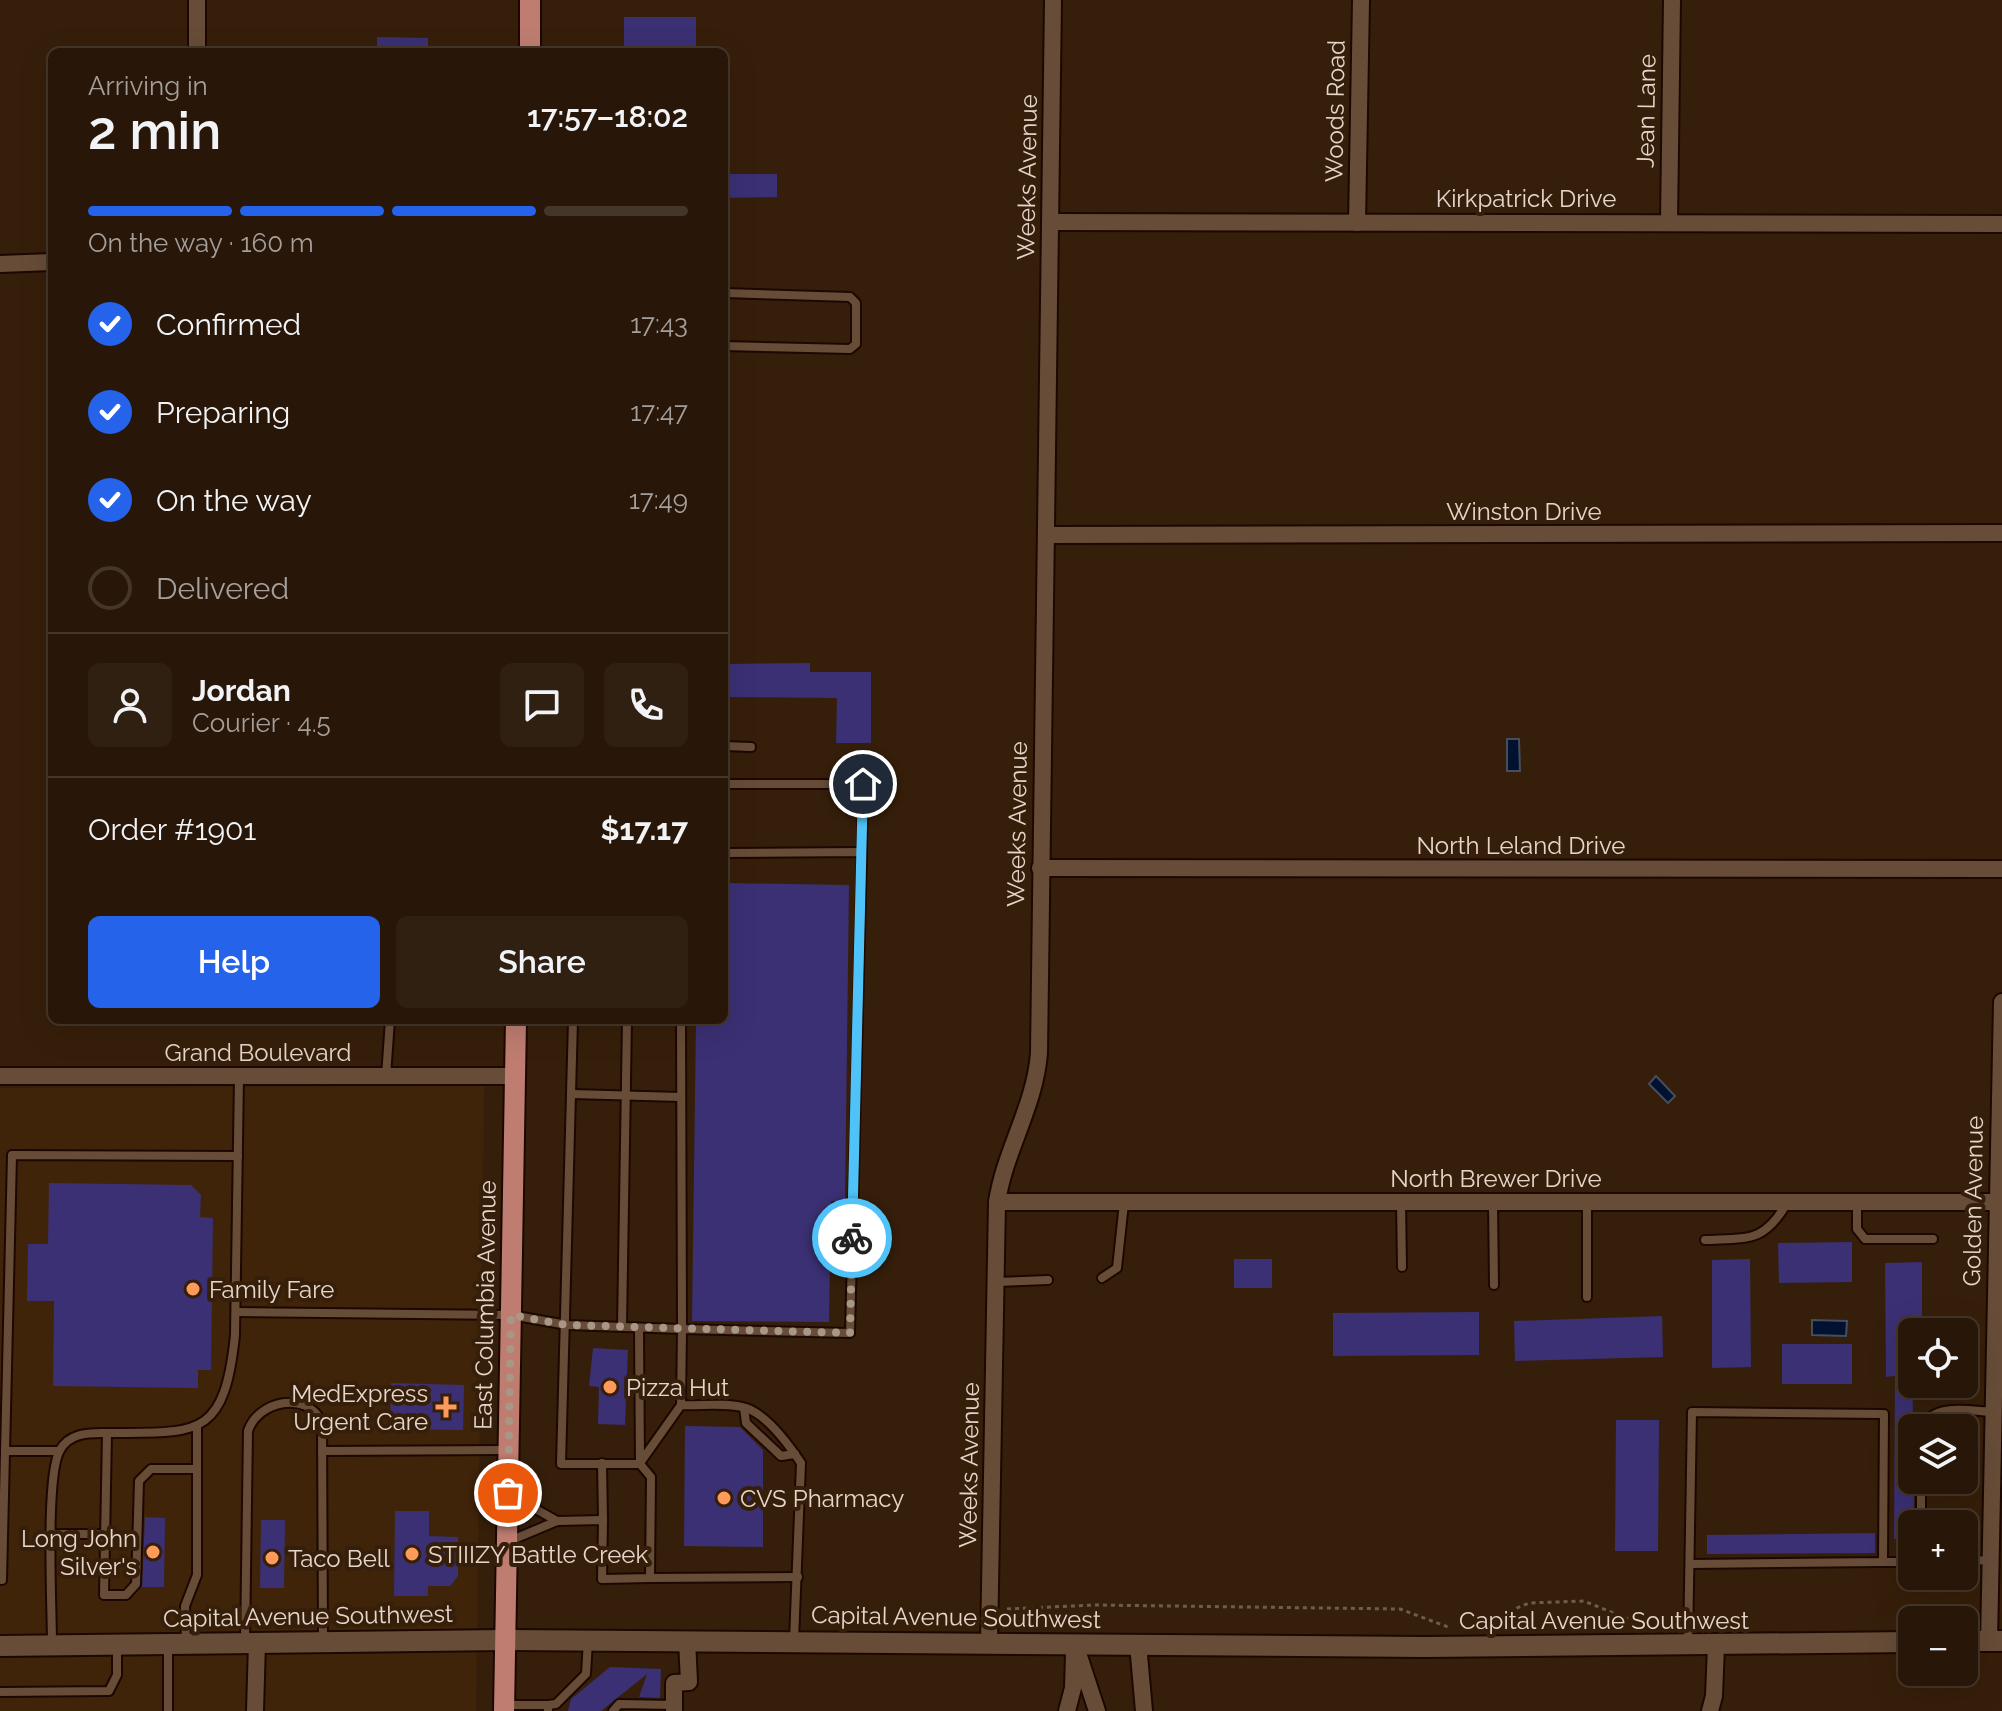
<!DOCTYPE html>
<html lang="en">
<head>
<meta charset="utf-8">
<style>
	body { margin:0; font-family:Raleway,sans-serif; background:#302012; color:#f1f3f6; height:100vh; display:flex; flex-direction:column; font-size:30px; white-space:nowrap }
	* { box-sizing:border-box; margin:0 }
	p { font-size:26px; color:#a59f9c }
	.icon { flex:none; width:44px; height:44px; fill:none; stroke:currentColor; stroke-width:2; stroke-linecap:round; stroke-linejoin:round }
	.map { position:relative; flex:1; overflow:hidden }
	.side { position:absolute; left:48px; top:48px; width:680px; height:976px; display:flex; flex-direction:column; background:#281708; border-radius:12px; box-shadow:0 8px 32px #0002,0 0 0 2px #443629 }
	.side>* { flex:none }
	.tools { position:absolute; left:1898px; top:1318px; display:grid; gap:16px }
	.tools a { display:grid; place-items:center; width:80px; height:80px; border-radius:12px; background:#281708; box-shadow:0 8px 32px #0002,0 0 0 2px #443629; font-size:40px }
	.pin { position:absolute; display:grid; place-items:center; width:68px; height:68px; color:#fff; margin:-34px; border:4px solid #fff; border-radius:50%; box-shadow:0 2px 8px #0007 }
	.courier { position:absolute; display:grid; place-items:center; width:80px; height:80px; margin:-40px; border:6px solid #4fc3f7; border-radius:50%; background:#fff; color:#222; box-shadow:0 2px 10px #0007 }
	.headline em { font-style:normal; font-weight:600 }
	.headline div { display:flex; flex-direction:column-reverse }
	.headline { display:flex; align-items:center; justify-content:space-between; height:136px; padding:0 40px }
	h1 { font-size:52px; font-weight:600; line-height:60px }
	.bar { display:grid; grid-template-columns:repeat(4,1fr); gap:12px 8px; align-content:center; height:96px; padding:0 40px }
	.bar i { height:10px; border-radius:6px; background:#443629 }
	.bar .active { background:#2563eb }
	.bar p { grid-column:span 4 }
	.line { display:flex; align-items:center; gap:20px; padding:0 40px; border-top:2px solid #443629 }
	.line div { flex:1 }
	.round { display:grid; place-items:center; flex:none; width:84px; height:84px; border-radius:12px; background:#302012 }
	ol { padding:0 40px; list-style:none }
	li { display:flex; align-items:center; gap:24px; height:88px }
	li p { margin-inline-start:auto }
	li .icon { padding:8px; border-radius:50%; background:#2563eb; color:#fff; stroke-width:4 }
	li:last-child { color:#a59f9c }
	li i { width:44px; height:44px; border:4px solid #443629; border-radius:50% }
	.cta { display:flex; gap:16px; margin-top:auto; padding:16px 40px }
	.cta a { flex:1; height:92px; border-radius:12px; background:#2563eb; color:#fff; font-size:32px; font-weight:600; line-height:92px; text-align:center }
	.cta a+a { background:#302012; color:#f1f3f6 }
	.map>svg:first-child { display:block }
</style>
</head>
<body>
<div class="map">
<svg width="2002" height="1711" viewBox="0 0 2002 1711">
	<rect width="100%" height="100%" fill="#361f0a"/>
	<!-- built -->
	<polygon fill="#402409" points="484,1086 476,1711 0,1711 0,1088"/>
	<!-- water -->
	<g fill="#001230" stroke="#454d5e" stroke-width="2">
		<polygon points="1507,739 1519,739 1520,771 1507,771"/>
		<polygon points="1656,1076 1675,1096 1668,1103 1649,1084"/>
		<polygon points="1812,1320 1847,1321 1846,1336 1812,1335"/>
	</g>
	<!-- building -->
	<g fill="#3b3073">
		<rect x="624" y="17" width="72" height="35"/>
		<polygon points="377,37 428,38 428,52 377,52"/>
		<polygon points="724,174 777,174 777,197 724,198"/>
		<polygon points="810,663 810,672 871,672 871,743 836,743 837,698 724,697 724,664"/>
		<polygon points="724,883 849,885 845,1201 831,1201 829,1322 692,1321 696,1020 724,1020"/>
		<polygon points="49,1183 191,1185 201,1195 200,1217 213,1218 211,1370 198,1370 198,1388 53,1386 54,1301 27,1301 28,1244 48,1244"/>
		<polygon points="1852,1242 1852,1282 1779,1283 1778,1243"/>
		<rect x="1234" y="1259" width="38" height="29"/>
		<polygon points="1750,1259 1751,1367 1712,1368 1712,1260"/>
		<polygon points="1922,1262 1922,1332 1912,1332 1914,1524 1912,1539 1894,1539 1895,1376 1886,1377 1885,1263"/>
		<polygon points="1479,1312 1479,1355 1333,1356 1333,1313"/>
		<polygon points="1662,1316 1663,1357 1515,1361 1514,1321"/>
		<rect x="1782" y="1344" width="70" height="40"/>
		<polygon points="593,1348 628,1350 625,1425 598,1424 599,1387 589,1386"/>
		<polygon points="391,1383 464,1385 463,1430 390,1429"/>
		<polygon points="1616,1420 1659,1420 1658,1551 1615,1551"/>
		<polygon points="685,1426 740,1427 763,1450 763,1547 684,1546"/>
		<polygon points="395,1511 429,1511 429,1536 458,1537 458,1576 450,1586 428,1586 428,1596 394,1596"/>
		<polygon points="145,1517 165,1518 164,1587 142,1587"/>
		<polygon points="261,1520 285,1520 284,1588 260,1588"/>
		<polygon points="1875,1533 1875,1553 1707,1554 1707,1535"/>
		<polygon points="610,1667 661,1669 660,1698 639,1697 647,1674 601,1711 568,1711 571,1699"/>
	</g>
	<g fill="none" stroke-linecap="round" stroke-linejoin="round">
		<!-- lane casing -->
		<g stroke="#1c0800" stroke-width="12">
			<g id="lane">
				<polyline points="724,293 850,297 856,303 856,344 850,349 724,346"/>
				<polyline points="724,746 751,747"/>
				<polyline points="724,784 863,784 862,852"/>
				<polyline points="573,1020 561,1464 640,1464"/>
				<polyline points="386,1076 390,1020"/>
				<polyline points="572,1094 680,1097"/>
				<polyline points="1401,1202 1402,1267"/>
				<polyline points="1493,1202 1494,1285"/>
				<polyline points="1857,1202 1857,1229 1865,1239 1933,1239"/>
				<path d="M 1705,1240 C 1748,1238 1764,1243 1787,1203"/>
				<polyline points="1102,1278 1117,1268 1124,1203"/>
				<polyline points="996,1282 1048,1280"/>
				<polyline points="1587,1297 1587,1202"/>
				<polyline points="236,1312 511,1315 567,1325 682,1329 681,1020"/>
				<polyline points="622,1326 627,1020"/>
				<polyline points="681,1405 682,1329 850,1333 862,852 724,853"/>
				<polyline points="744,1408 746,1423 781,1456 795,1454"/>
				<path d="M 1922,1428 C 1933,1402 1970,1411 1993,1412"/>
				<polyline points="107,1433 104,1595 126,1595 136,1584 139,1481 151,1469 197,1469"/>
				<polyline points="5,1451 59,1451"/>
				<polyline points="322,1451 508,1450"/>
				<polyline points="602,1463 603,1520"/>
				<path d="M 640,1463 L 681,1405 C 700,1406 728,1402 746,1408 C 767,1415 789,1445 801,1463 L 794,1641"/>
				<polyline points="1921,1480 1921,1524"/>
				<polyline points="509,1494 557,1521"/>
				<polyline points="52,1534 105,1534"/>
				<polyline points="507,1542 557,1521 603,1520 602,1579 650,1578 651,1477 640,1464 639,1328"/>
				<polyline points="1964,1561 1991,1560"/>
				<polyline points="1883,1562 1912,1562"/>
				<polyline points="650,1578 798,1577"/>
				<polyline points="2,1580 12,1155 238,1156"/>
				<path d="M 245,1643 L 248,1431 C 258,1401 306,1390 322,1422 L 323,1641"/>
				<path d="M 52,1644 C 52,1608 45,1476 60,1450 C 69,1434 86,1433 102,1433 C 196,1432 224,1442 235,1335 L 239,1077"/>
				<polyline points="186,1644 185,1606 197,1575 197,1427"/>
				<polyline points="1688,1645 1692,1412 1884,1414 1883,1562 1690,1564"/>
				<polyline points="0,1692 109,1691 117,1675 117,1647"/>
				<polyline points="505,1705 548,1705"/>
				<polyline points="168,1711 168,1644"/>
				<polyline points="548,1711 548,1705 556,1704 586,1674 588,1640"/>
				<polyline points="613,1711 619,1704 674,1705"/>
			</g>
		</g>
		<!-- street casing -->
		<g stroke="#1c0800" stroke-width="20">
			<g id="street">
				<polyline points="197,0 197,52"/>
				<polyline points="1050,222 2002,224"/>
				<polyline points="1669,222 1672,0"/>
				<polyline points="1357,223 1361,0"/>
				<polyline points="0,264 52,262"/>
				<polyline points="1046,535 2002,533"/>
				<polyline points="1040,868 2002,869"/>
				<polyline points="0,1076 516,1076"/>
				<polyline points="997,1202 2002,1202"/>
				<polyline points="1989,1641 2002,1002"/>
				<path d="M 989,1642 L 997,1202 C 1005,1150 1035,1106 1039,1053 L 1053,0"/>
				<polyline points="1075,1644 1097,1711"/>
				<polyline points="1138,1644 1144,1711"/>
				<polyline points="255,1711 257,1643"/>
				<polyline points="674,1711 674,1683 689,1682 687,1640"/>
				<polyline points="1067,1711 1073,1688 1074,1653"/>
				<polyline points="1710,1711 1714,1696 1716,1646"/>
			</g>
		</g>
		<!-- secondary casing -->
		<g stroke="#1c0800" stroke-width="24">
			<g id="secondary">
				<polyline points="1964,1641 2002,1641"/>
				<polyline points="0,1646 505,1640 1425,1647 1912,1642"/>
			</g>
		</g>
		<!-- primary casing -->
		<g stroke="#1c0800" stroke-width="24">
			<g id="primary">
				<polyline points="530,52 530,0"/>
				<polyline points="504,1711 516,1020"/>
			</g>
		</g>
		<!-- path -->
		<g stroke="#705c4a" stroke-width="3" stroke-dasharray="4 4" stroke-linecap="butt">
			<polyline points="1007,1609 1094,1605 1400,1609 1448,1627"/>
			<polyline points="1472,1626 1529,1603 1584,1601 1643,1625"/>
		</g>
		<!-- lane -->
		<use href="#lane" stroke="#674d38" stroke-width="8"/>
		<!-- street -->
		<use href="#street" stroke="#674d38" stroke-width="16"/>
		<!-- secondary -->
		<use href="#secondary" stroke="#674d38" stroke-width="20"/>
		<!-- primary -->
		<use href="#primary" stroke="#bf7d71" stroke-width="20"/>
	</g>
	<g fill="none" stroke-linecap="round" stroke-linejoin="round">
		<!-- done -->
		<polyline stroke="#a89687" stroke-width="8" stroke-dasharray="0 14.4" points="508,1493 511,1315 567,1325 850,1333 852,1238"/>
		<!-- route -->
		<polyline stroke="#4fc3f7" stroke-width="10" points="852,1238 863,784"/>
	</g>
	<!-- markers -->
	<g fill="#ff9b5a" stroke="#361f0a" stroke-width="3">
		<circle cx="193" cy="1289" r="8"/>
		<circle cx="610" cy="1387" r="8"/>
		<path d="M442 1395h8v8h8v8h-8v8h-8v-8h-8v-8h8z"/>
		<circle cx="724" cy="1498" r="8"/>
		<circle cx="153" cy="1552" r="8"/>
		<circle cx="412" cy="1554" r="8"/>
		<circle cx="272" cy="1558" r="8"/>
	</g>
	<g text-anchor="middle" dominant-baseline="central" stroke-width="8" stroke-linejoin="round" paint-order="stroke">
		<!-- street labels -->
		<g font-size="24" fill="#e6d6ca" stroke="#361f0a">
			<text transform="translate(1335 111) rotate(-89)">Woods Road</text>
			<text transform="translate(1646 111) rotate(-89)">Jean Lane</text>
			<text transform="translate(1027 177) rotate(-89)">Weeks Avenue</text>
			<text x="1526" y="198">Kirkpatrick Drive</text>
			<text x="1524" y="511">Winston Drive</text>
			<text transform="translate(1017 824) rotate(-89)">Weeks Avenue</text>
			<text x="1521" y="845">North Leland Drive</text>
			<text x="258" y="1052">Grand Boulevard</text>
			<text x="1496" y="1178">North Brewer Drive</text>
			<text transform="translate(1973 1201) rotate(-89)">Golden Avenue</text>
			<text transform="translate(485 1305) rotate(-89)">East Columbia Avenue</text>
			<text transform="translate(969 1465) rotate(-89)">Weeks Avenue</text>
			<text transform="translate(308 1616) rotate(-1)">Capital Avenue Southwest</text>
			<text transform="translate(956 1617) rotate(1)">Capital Avenue Southwest</text>
			<text x="1604" y="1620">Capital Avenue Southwest</text>
		</g>
		<!-- poi labels -->
		<g font-size="24" fill="#e6d6ca" stroke="#361f0a" text-anchor="start">
			<text x="209" y="1289">Family Fare</text>
			<text x="626" y="1387">Pizza Hut</text>
			<text x="428" y="1393" text-anchor="end">MedExpress<tspan x="428" dy="28">Urgent Care</tspan></text>
			<text x="740" y="1498">CVS Pharmacy</text>
			<text x="137" y="1538" text-anchor="end">Long John<tspan x="137" dy="28">Silver's</tspan></text>
			<text x="428" y="1554">STIIIZY Battle Creek</text>
			<text x="288" y="1558">Taco Bell</text>
		</g>
	</g>
</svg>
<div class="tools">
<a><svg class="icon" aria-label="locate" viewBox="0 0 24 24"><circle cx="12" cy="12" r="6"/><path d="M12 2v4M12 18v4M2 12h4M18 12h4"/></svg></a>
<a><svg class="icon" aria-label="layers" viewBox="0 0 24 24"><path d="M12 4l9 5-9 5-9-5zM3 14l9 5 9-5"/></svg></a>
<a>+</a>
<a>−</a>
</div>
<div class="pin" style="left:508px;top:1493px;background:#ea580c"><svg class="icon" aria-label="bag" viewBox="0 0 24 24"><path d="M5 8h14l-1 12H6zM9 8a3 3 0 0 1 6 0"/></svg></div>
<div class="pin" style="left:863px;top:784px;background:#1f2937"><svg class="icon" aria-label="home" viewBox="0 0 24 24"><path d="M3 11l9-7 9 7M6 9v11h12V9"/></svg></div>
<div class="courier" style="left:852px;top:1238px"><svg class="icon" aria-label="bike" viewBox="0 0 24 24"><circle cx="6" cy="16" r="4"/><circle cx="18" cy="16" r="4"/><path d="M6 16l4-8h5l3 8M10 8l3 8H6M13 5h3"/></svg></div>
<section class="side">
<div class="headline"><div><h1>2 min</h1><p>Arriving in</p></div><em>17:57–18:02</em></div>
<div class="bar"><i class="active"></i><i class="active"></i><i class="active"></i><i></i><p>On the way · 160 m</p></div>
<ol>
<li><svg class="icon" aria-label="check" viewBox="0 0 24 24"><path d="M5 12l5 5 9-10"/></svg>Confirmed<p>17:43</p></li>
<li><svg class="icon" aria-label="check" viewBox="0 0 24 24"><path d="M5 12l5 5 9-10"/></svg>Preparing<p>17:47</p></li>
<li><svg class="icon" aria-label="check" viewBox="0 0 24 24"><path d="M5 12l5 5 9-10"/></svg>On the way<p>17:49</p></li>
<li><i></i>Delivered</li>
</ol>
<div class="line" style="height:144px"><a class="round"><svg class="icon" aria-label="person" viewBox="0 0 24 24"><circle cx="12" cy="8" r="4"/><path d="M4 21q1-7 8-7t8 7"/></svg></a><div><b>Jordan</b><p>Courier · 4.5</p></div><a class="round"><svg class="icon" aria-label="chat" viewBox="0 0 24 24"><path d="M4 5h16v11H9l-5 4z"/></svg></a><a class="round"><svg class="icon" aria-label="phone" viewBox="0 0 24 24"><path d="M5 4h4l2 5-3 2q2 4 5 5l2-3 5 2v4C11 20 4 13 5 4z"/></svg></a></div>
<div class="line" style="height:104px"><div>Order #1901</div><b>$17.17</b></div>
<div class="cta"><a>Help</a><a>Share</a></div>
</section>
</div>
</body>
</html>
